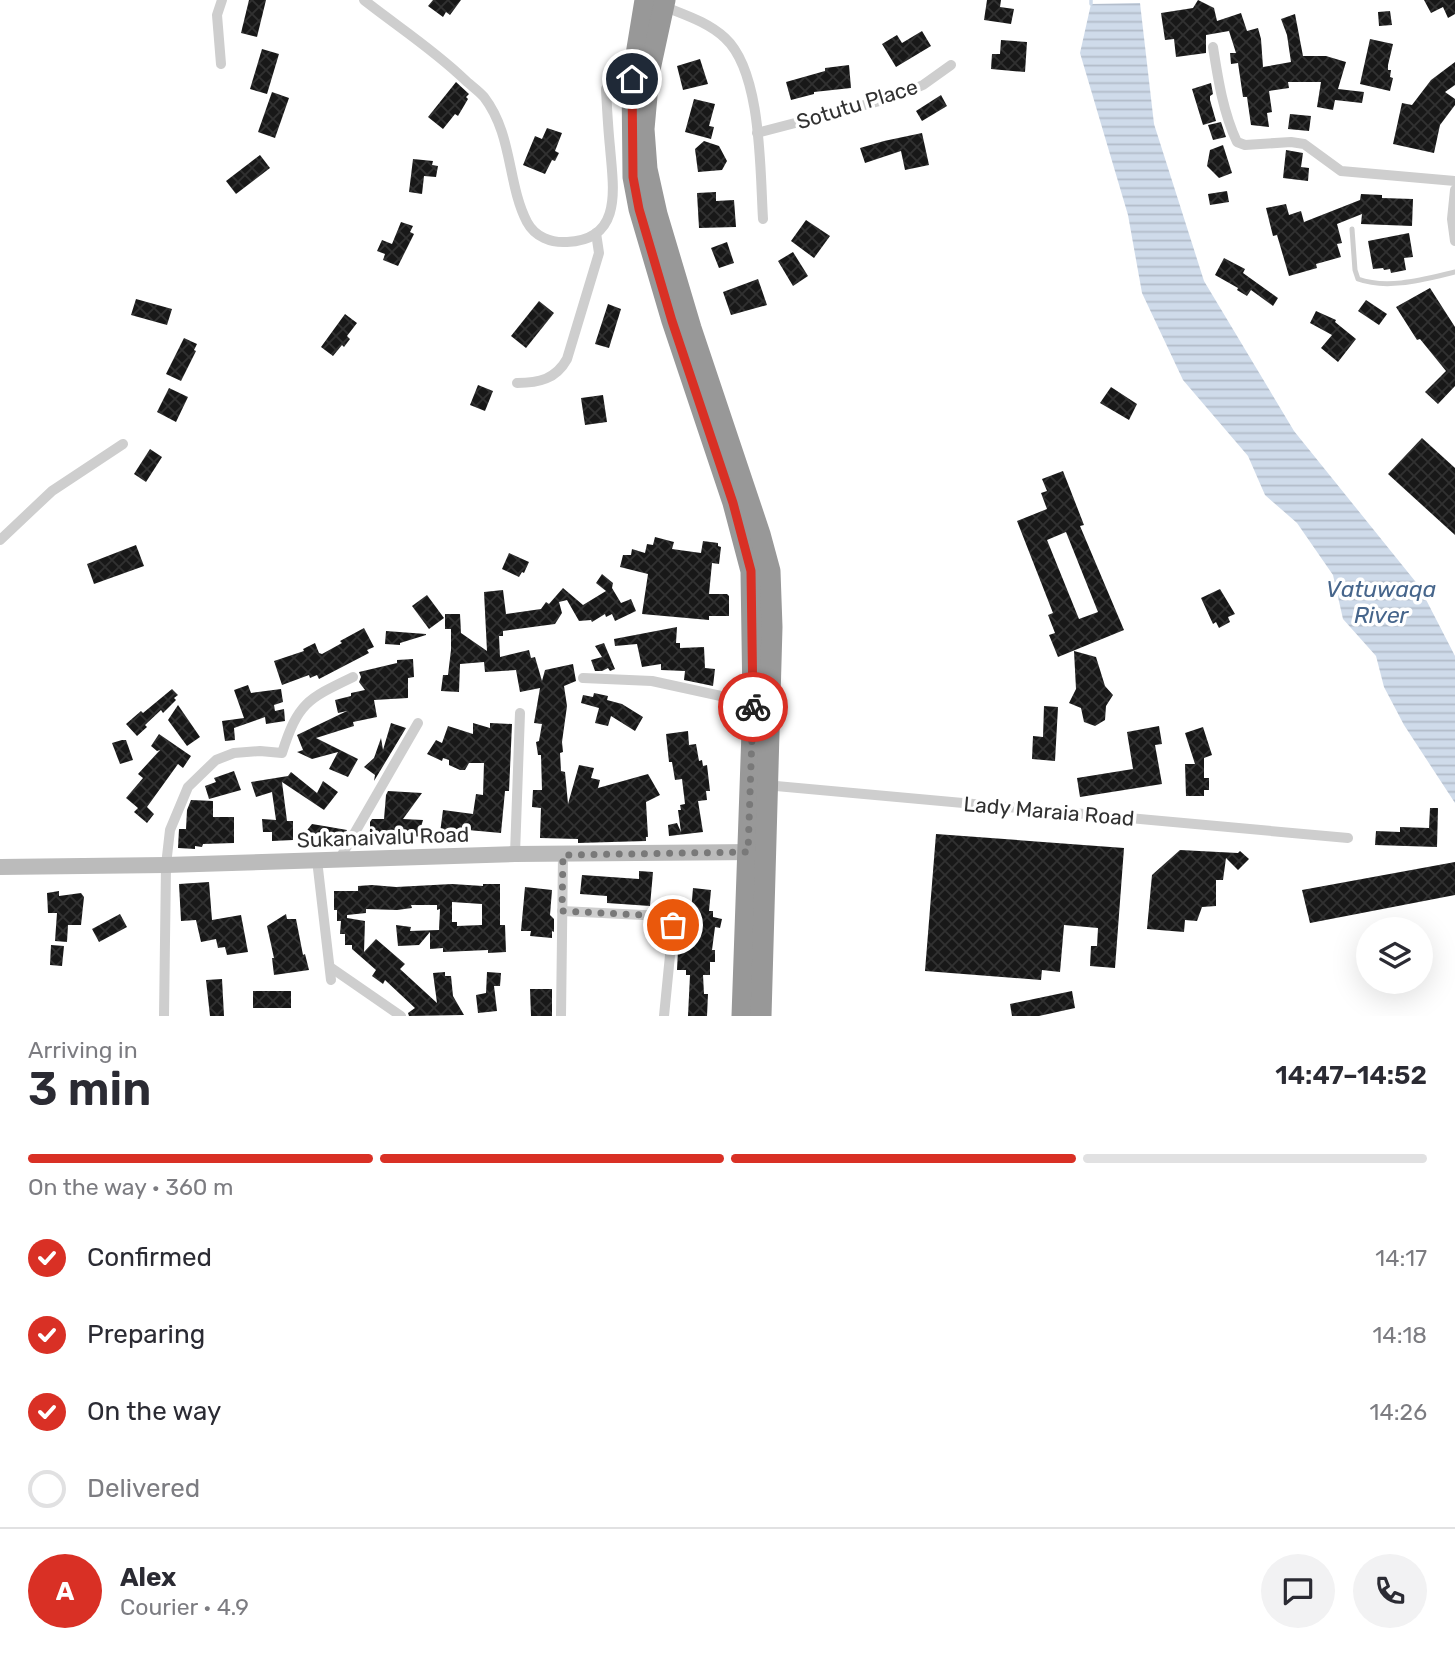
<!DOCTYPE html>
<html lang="en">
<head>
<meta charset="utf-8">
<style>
	body { margin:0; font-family:Rubik,sans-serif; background:#f2f2f3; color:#2b2b33; height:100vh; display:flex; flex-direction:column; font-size:26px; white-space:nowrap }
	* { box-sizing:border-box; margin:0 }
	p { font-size:23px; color:#7c7c81 }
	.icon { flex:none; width:38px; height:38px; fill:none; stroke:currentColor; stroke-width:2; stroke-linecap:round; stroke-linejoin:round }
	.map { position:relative; height:1016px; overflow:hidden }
	.drawer { display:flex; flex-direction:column; background:#fff; flex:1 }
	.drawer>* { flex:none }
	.tools { position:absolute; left:1356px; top:917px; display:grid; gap:14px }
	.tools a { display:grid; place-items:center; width:77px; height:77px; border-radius:50%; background:#fff; box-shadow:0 7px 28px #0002; font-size:35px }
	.pin { position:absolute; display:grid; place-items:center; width:60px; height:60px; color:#fff; margin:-30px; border:4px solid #fff; border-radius:50%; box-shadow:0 2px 7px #0007 }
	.courier { position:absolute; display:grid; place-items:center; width:70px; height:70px; margin:-35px; border:5px solid #d93025; border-radius:50%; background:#fff; color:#222; box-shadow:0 2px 9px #0007 }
	.head em { font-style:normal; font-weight:600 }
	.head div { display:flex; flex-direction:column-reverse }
	.head { display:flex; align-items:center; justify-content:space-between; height:119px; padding:0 28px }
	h1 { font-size:46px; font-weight:600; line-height:52px }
	.bar { display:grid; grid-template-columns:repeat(4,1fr); gap:10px 7px; align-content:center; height:84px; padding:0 28px }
	.bar i { height:9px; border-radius:5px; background:#e1e1e2 }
	.bar .selected { background:#d93025 }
	.bar p { grid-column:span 4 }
	.line { display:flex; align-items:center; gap:18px; padding:0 28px; border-top:2px solid #e1e1e2 }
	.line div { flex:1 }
	.round { display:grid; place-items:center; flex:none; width:74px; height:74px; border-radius:37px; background:#f2f2f3 }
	ol { padding:0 28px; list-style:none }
	li { display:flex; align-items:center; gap:21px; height:77px }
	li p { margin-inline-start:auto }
	li .icon { padding:7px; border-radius:50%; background:#d93025; color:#fff; stroke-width:4 }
	li:last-child { color:#7c7c81 }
	li i { width:38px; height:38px; border:4px solid #e1e1e2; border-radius:50% }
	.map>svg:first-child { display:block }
</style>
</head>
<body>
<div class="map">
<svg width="1455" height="1016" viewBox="0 0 1455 1016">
	<defs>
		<pattern id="water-rules" width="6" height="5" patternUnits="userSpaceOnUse" patternTransform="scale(1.75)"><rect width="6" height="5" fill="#cfdbea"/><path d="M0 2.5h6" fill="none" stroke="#b2bcc9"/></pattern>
		<pattern id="building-cross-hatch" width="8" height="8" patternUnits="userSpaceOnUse" patternTransform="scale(1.75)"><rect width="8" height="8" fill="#181818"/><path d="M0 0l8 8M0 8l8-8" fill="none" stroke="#313131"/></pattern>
	</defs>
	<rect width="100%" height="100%" fill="#fff"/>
	<!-- water -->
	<polygon fill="url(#water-rules)" points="1140,3 1154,124 1204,281 1294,431 1419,586 1455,656 1455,803 1404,725 1384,687 1376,656 1343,619 1333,575 1297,523 1265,495 1248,456 1183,380 1142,293 1128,215 1080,53 1091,4"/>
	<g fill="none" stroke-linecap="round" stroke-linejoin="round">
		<!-- stream -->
		<polyline stroke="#cfdbea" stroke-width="3.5" points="1091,0 1091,4"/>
	</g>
	<!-- building -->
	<g fill="url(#building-cross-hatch)" fill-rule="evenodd">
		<polygon points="249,0 266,0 257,37 241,33"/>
		<polygon points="433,0 461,0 450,15 446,12 443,17 428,6"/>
		<polygon points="987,0 1001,0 1000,7 1014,9 1011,24 984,20"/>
		<polygon points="1198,0 1214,8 1217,21 1241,13 1247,31 1258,28 1261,39 1263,67 1291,62 1287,35 1281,19 1295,14 1303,56 1326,56 1346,62 1338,89 1364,92 1362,103 1335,100 1333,110 1317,107 1321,82 1288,82 1289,88 1269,91 1272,112 1267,113 1269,127 1251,125 1247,97 1243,97 1238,63 1231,64 1230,53 1236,53 1229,31 1206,35 1206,53 1176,57 1174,39 1165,40 1161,13 1193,8"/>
		<polygon points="1424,0 1455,0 1455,14 1448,18 1443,7 1431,13"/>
		<polygon points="1390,11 1392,25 1379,26 1378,12"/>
		<polygon points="922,31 931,46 896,67 882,44 897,35 902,43"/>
		<polygon points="1370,39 1393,44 1388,65 1388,70 1391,70 1390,77 1393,78 1390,91 1360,84"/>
		<polygon points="1001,40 1027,42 1025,72 991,69 992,54 1000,54"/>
		<polygon points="262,49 279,54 267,94 250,89"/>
		<polygon points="700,59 708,84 683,90 677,66"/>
		<polygon points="1455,62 1455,85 1445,92 1455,99 1455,105 1440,125 1434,153 1393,144 1402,103 1412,105 1431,80"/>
		<polygon points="849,65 851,88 814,92 814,94 791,100 786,82 825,71 825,68"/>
		<polygon points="456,82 469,94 466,97 468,99 458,116 455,114 443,129 428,117"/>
		<polygon points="1211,83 1213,94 1210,96 1210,100 1216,121 1203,125 1192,89"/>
		<polygon points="272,92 289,98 275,138 258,132"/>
		<polygon points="941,95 947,106 922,121 916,111"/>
		<polygon points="694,99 715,104 709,126 714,127 711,139 685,132"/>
		<polygon points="1290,114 1311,116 1309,131 1288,129"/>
		<polygon points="1221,122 1226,137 1213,140 1208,125"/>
		<polygon points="547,128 562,133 555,151 559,153 555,161 552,160 545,174 523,165 535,136 542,139"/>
		<polygon points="922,133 929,165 905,170 901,151 865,163 860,148 884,141"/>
		<polygon points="704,141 719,146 727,161 722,170 698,172 695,149"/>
		<polygon points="1223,145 1232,173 1219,178 1207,166 1210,150"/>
		<polygon points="1286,150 1303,153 1301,167 1309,168 1308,181 1283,178"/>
		<polygon points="260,155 270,168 236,194 226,181"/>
		<polygon points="413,159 433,161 432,165 438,166 436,177 424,176 422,194 409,192"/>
		<polygon points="1227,191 1229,202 1210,205 1208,194"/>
		<polygon points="716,192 716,201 734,200 736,227 699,228 697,193"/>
		<polygon points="1361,194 1382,195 1382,198 1413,199 1412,226 1361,224 1362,214 1337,224 1342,243 1337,244 1341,257 1316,264 1317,268 1289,276 1277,235 1273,236 1266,208 1286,204 1289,215 1301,211 1304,222 1360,200"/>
		<polygon points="806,220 830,236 814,258 791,241"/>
		<polygon points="401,222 413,226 410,232 414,234 398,266 383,260 385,254 377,251 382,240 392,244"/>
		<polygon points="1409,233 1413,257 1404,258 1406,270 1391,273 1390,269 1384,270 1383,268 1373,269 1368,241"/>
		<polygon points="727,242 734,263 719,268 711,248"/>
		<polygon points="793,252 808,276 793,286 778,261"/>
		<polygon points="1224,258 1245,269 1243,273 1278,298 1273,306 1251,290 1247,296 1237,290 1238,288 1215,275"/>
		<polygon points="758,279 767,305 731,315 723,292"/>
		<polygon points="1430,288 1455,327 1455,386 1438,404 1425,392 1446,371 1420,339 1417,340 1396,307"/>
		<polygon points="136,299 172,309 167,325 131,315"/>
		<polygon points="1366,300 1387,314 1379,325 1358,311"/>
		<polygon points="539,301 554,313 526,348 511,336"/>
		<polygon points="608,304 621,309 609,348 595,344"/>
		<polygon points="1316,311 1336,320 1335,322 1356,339 1338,362 1321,348 1332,335 1310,323"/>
		<polygon points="345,314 357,323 347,336 350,339 344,347 342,345 333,356 321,347"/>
		<polygon points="184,338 197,344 194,350 196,351 181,381 166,374"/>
		<polygon points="478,385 493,391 485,411 470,405"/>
		<polygon points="1111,387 1137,404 1129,420 1100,403"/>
		<polygon points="169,388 188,397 176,422 157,412"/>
		<polygon points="603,395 607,422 585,425 581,398"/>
		<polygon points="1422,438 1455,468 1455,535 1388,474"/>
		<polygon points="150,449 162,457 146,482 134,474"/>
		<path d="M 1063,471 L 1084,525 L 1080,526 L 1124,630 L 1058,657 L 1049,635 L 1055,633 L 1048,615 L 1053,613 L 1017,521 L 1047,509 L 1041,493 L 1047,491 L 1042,479 ZM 1066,532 L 1098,612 L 1079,619 L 1047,540 Z"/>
		<polygon points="655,537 674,542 672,549 701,553 703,541 718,543 718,546 721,547 719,564 712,563 709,594 727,594 729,596 729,616 709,616 709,620 642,614 648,574 620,567 623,555 631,555 632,549 645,553 647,544 653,545"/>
		<polygon points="136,545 144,566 94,584 87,564"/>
		<polygon points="509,553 529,562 524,573 522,572 519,577 502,569"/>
		<polygon points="602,574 613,583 612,588 621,603 631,599 636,611 615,621 612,614 606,617 605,614 592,622 591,620 579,621 567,600 559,602 562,613 555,624 503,631 503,636 499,636 500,657 529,650 531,658 535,657 542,681 545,670 573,664 576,681 564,686 567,706 562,742 563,752 560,753 561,771 565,772 568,804 579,765 594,768 591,778 600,780 598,788 648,774 660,795 646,802 648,837 646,837 646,841 578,843 578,839 540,838 541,808 532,807 533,790 542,790 541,755 538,755 536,742 539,741 542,724 534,723 540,688 520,692 516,670 485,672 484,662 460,664 459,692 441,691 443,675 448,675 451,650 451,629 445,629 445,614 460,614 461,633 487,651 484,592 503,590 506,614 541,609 546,602 549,604 563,588 583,605 606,591 596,583"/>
		<polygon points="1220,589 1235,614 1228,617 1230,622 1219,628 1216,622 1213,624 1201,598"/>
		<polygon points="427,595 444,618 429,629 412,606"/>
		<polygon points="677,627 676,643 680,643 680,648 704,647 705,668 715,669 713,686 684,680 685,671 661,670 661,664 642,667 637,644 615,646 614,639"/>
		<polygon points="364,628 374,647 367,650 369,653 319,679 317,675 310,678 309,675 282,685 274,661 304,651 303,649 315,643 319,653 322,654 342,643 340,641"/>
		<polygon points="386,631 426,634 426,635 400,643 400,645 385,644"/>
		<polygon points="604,643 615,669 610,671 608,668 602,671 595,671 591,660 602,657 595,646"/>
		<polygon points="1074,651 1096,657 1105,686 1113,695 1106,706 1105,720 1095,726 1084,722 1081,708 1069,703 1076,689"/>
		<polygon points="413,659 414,677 408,678 408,698 374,700 377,717 353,722 354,726 316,738 358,759 348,777 329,769 338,752 312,759 297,752 303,750 297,735 347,711 338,713 335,700 351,696 351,693 365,690 359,682 361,677 359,672 397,663 397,660"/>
		<polygon points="248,685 251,693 281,689 283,702 274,705 275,711 284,709 285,721 266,724 265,717 234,728 235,740 225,741 222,721 244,718 234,690"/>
		<polygon points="172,689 178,695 174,698 176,700 163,713 161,710 145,725 147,727 137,736 126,724 141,711 143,713"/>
		<polygon points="594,693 608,696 607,700 622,704 643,717 635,731 611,716 608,726 595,723 599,708 581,703 583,695 593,697"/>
		<polygon points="178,705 200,737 187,746 168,720"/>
		<polygon points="1044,706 1058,707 1055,761 1032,759 1033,736 1043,737"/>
		<polygon points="391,723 406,728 374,781 375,775 364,767 374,758 381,738 383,750"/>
		<polygon points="473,723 490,728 490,723 512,724 509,791 505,791 501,833 468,830 467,837 440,833 443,810 473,814 476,794 483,795 484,763 469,763 465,770 460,770 449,765 449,760 443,758 442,761 427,754 436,740 442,743 448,726 473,734"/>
		<polygon points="1159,726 1162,744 1155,745 1162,784 1080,797 1077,778 1133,769 1127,732"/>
		<polygon points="1203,727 1212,755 1204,758 1204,778 1209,778 1209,790 1204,790 1204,796 1186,796 1185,764 1195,764 1185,733"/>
		<polygon points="688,731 689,745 696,744 699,761 702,760 703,766 707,765 710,791 706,791 707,800 698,801 703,832 669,836 668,825 677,823 681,832 678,810 681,810 680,805 685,804 682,779 675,780 672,762 669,762 666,734"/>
		<polygon points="159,734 191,756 183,768 178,764 147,807 154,814 147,823 134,812 138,808 126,798 143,778 138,774 160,750 157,751 151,746"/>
		<polygon points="122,740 126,740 133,760 120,764 112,743"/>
		<polygon points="234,771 241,790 209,799 205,786 216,782 214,778"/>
		<polygon points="291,772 317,793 323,781 338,792 324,810 282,782 287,821 293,821 293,840 272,841 272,832 263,832 262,819 276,820 272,792 256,797 251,782 288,776"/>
		<polygon points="388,791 422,793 403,819 423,820 421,827 430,837 404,836 404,839 370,840 370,822 372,819 384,819 386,795"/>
		<polygon points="191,800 213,801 213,817 234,817 234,843 203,844 202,847 195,846 195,849 178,848 179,829 186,829 187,810"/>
		<polygon points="1430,808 1438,808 1437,847 1375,845 1376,831 1400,832 1400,827 1429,828"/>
		<polygon points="312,824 324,826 347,830 342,840 323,830 321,843 300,839"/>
		<polygon points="936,834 1124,848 1115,968 1090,966 1091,946 1097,946 1098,928 1064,925 1060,972 1042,970 1041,980 925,971"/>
		<polygon points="1180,850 1238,853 1240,851 1249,859 1238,870 1226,858 1223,880 1216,880 1216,906 1202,907 1197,921 1185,920 1184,932 1147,929 1152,875"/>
		<polygon points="1455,862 1455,895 1310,923 1302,890"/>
		<polygon points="639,871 653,872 650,906 607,903 607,896 580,894 582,875 639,879"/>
		<polygon points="209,882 212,920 241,915 248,952 227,955 225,947 218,948 216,939 201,942 196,920 181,921 179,884"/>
		<path d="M 452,884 L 483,886 L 483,884 L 500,884 L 500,925 L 505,925 L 506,952 L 488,953 L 488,950 L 443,952 L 443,948 L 430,949 L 430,932 L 419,945 L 398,946 L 396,925 L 411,927 L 410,931 L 439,930 L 440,909 L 437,910 L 437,905 L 411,905 L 412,908 L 397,910 L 366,909 L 366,913 L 347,915 L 347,918 L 365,921 L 364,952 L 376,939 L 405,964 L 400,969 L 437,1003 L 433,973 L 445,972 L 445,976 L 451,976 L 453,996 L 464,1015 L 409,1016 L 408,1013 L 415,1008 L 385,980 L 383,984 L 372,976 L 376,970 L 352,949 L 352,945 L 345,945 L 345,934 L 340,934 L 341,921 L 337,921 L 337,910 L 334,910 L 334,891 L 358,891 L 358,886 L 372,885 L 396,887 ZM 452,902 L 482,904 L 482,925 L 457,926 L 457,922 L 452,922 Z"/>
		<polygon points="525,887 552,890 550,915 554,919 554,932 552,931 552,938 530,936 531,931 521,931"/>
		<polygon points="693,888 711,890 709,911 713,911 713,917 722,919 720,928 715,927 712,950 715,950 715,962 710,962 710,975 703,975 704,994 708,994 707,1016 688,1016 690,975 686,975 686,970 677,970 678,950 686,950 689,926 681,925 683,911 691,912"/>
		<polygon points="59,891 59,896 81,893 84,897 81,925 68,925 67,942 55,941 57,913 48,913 47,893"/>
		<polygon points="120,914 127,927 99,942 92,929"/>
		<polygon points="286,914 287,919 296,919 303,955 305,954 309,970 274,975 272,958 274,958 267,926"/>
		<polygon points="51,945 64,946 62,966 50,965"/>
		<polygon points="487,972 501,973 500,986 494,986 497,1011 478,1013 476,995 486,993"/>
		<polygon points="222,979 224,1016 210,1016 206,980"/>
		<polygon points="530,989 552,989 552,1016 531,1016"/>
		<rect x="253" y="991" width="38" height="17"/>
		<polygon points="1072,991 1075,1008 1039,1016 1012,1016 1010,1004"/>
	</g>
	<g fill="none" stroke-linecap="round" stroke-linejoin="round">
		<!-- lane -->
		<path stroke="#cecece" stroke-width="5" d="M 1352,229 L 1355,270 L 1358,279 C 1388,290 1425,279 1455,272"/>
		<!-- street -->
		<g stroke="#cecece" stroke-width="10">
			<path d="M 364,0 C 397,26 434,50 464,79 C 470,85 478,90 484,97 C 513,135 507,183 527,222 C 535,237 551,243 567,242 C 624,240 613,186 610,147 C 608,128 607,108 606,89 C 610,76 621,78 632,79"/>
			<path d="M 663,6 C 685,15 708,22 725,38 C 762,72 760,171 763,219"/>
			<path d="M 1213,47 C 1218,79 1223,112 1237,142 L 1245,145 L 1291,142 L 1304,144 L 1341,171 L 1455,181"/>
			<polyline points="221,64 217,15 222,0"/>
			<polyline points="757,133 895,97 923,85 951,65"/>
			<polyline points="1455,190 1452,219 1455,241"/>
			<path d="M 517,383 C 539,383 556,379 567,359 L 599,253 L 596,233"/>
			<polyline points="0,540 52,491 123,444"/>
			<polyline points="583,678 652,681 753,703"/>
			<polyline points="765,785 1348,838"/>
			<polyline points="515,854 520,713"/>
			<polyline points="317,860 331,980"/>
			<polyline points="339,860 418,723"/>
			<polyline points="562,911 663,916 673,925 664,1016"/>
			<polyline points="330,967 401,1016"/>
			<path d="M 164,1016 L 166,865 L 170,830 L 188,787 L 216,760 L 234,753 L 260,751 L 282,753 C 298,703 307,699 353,677"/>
			<polyline points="561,1016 563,855"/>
		</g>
		<!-- secondary -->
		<polyline stroke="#bbb" stroke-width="16" points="0,867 166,865 515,854 757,852"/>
		<!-- highway -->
		<g stroke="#989898" stroke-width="21">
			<polyline points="645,0 632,79 633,177 639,209 672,321 733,503 751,571 753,703 742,1016"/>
			<polyline points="665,0 649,74 644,129 647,169 657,214 691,328 760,534 770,571 772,627 761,1016"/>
		</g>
	</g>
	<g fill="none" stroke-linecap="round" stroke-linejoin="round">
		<!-- done -->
		<polyline stroke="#797979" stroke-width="7" stroke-dasharray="0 12.6" points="673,925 663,916 562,911 563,855 748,852 753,707"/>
		<!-- route -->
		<polyline stroke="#d93025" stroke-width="9" points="632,79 633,177 639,209 672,321 733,503 751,571 753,707"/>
	</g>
	<g text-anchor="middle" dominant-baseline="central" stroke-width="7" stroke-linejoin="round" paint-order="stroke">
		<!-- street labels -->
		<g font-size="21" fill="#313131" stroke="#fff">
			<text transform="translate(857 104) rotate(-17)">Sotutu Place</text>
			<text transform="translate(1049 811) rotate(5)">Lady Maraia Road</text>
			<text transform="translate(383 837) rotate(-2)">Sukanaivalu Road</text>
		</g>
		<!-- water labels -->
		<g font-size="23" font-style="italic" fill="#46658b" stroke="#fff">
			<text x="1381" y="589">Vatuwaqa<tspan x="1381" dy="26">River</tspan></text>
		</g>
	</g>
</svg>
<div class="tools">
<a><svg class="icon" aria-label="layers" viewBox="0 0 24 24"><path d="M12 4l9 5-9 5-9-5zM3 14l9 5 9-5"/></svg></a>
</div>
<div class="pin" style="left:673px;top:925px;background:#ea580c"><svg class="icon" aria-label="bag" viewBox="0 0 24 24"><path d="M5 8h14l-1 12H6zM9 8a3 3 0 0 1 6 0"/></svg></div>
<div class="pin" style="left:632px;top:79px;background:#1f2937"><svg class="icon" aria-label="home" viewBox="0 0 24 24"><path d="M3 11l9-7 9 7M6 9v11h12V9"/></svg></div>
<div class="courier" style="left:753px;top:707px"><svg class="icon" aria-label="bike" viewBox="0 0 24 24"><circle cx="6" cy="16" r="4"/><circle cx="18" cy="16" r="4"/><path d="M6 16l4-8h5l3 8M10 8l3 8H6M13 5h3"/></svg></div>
</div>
<section class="drawer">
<div class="head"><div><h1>3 min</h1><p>Arriving in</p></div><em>14:47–14:52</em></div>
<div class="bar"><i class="selected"></i><i class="selected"></i><i class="selected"></i><i></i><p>On the way · 360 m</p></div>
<ol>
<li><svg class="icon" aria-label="check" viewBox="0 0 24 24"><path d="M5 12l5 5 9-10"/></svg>Confirmed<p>14:17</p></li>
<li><svg class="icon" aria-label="check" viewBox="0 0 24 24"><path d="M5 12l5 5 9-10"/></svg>Preparing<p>14:18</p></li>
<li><svg class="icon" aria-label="check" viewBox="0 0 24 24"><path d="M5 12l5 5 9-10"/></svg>On the way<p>14:26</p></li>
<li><i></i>Delivered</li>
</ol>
<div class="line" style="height:126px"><b class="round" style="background:#d93025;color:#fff">A</b><div><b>Alex</b><p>Courier · 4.9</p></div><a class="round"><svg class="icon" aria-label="chat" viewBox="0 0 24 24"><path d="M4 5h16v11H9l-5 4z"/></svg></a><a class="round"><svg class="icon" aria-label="phone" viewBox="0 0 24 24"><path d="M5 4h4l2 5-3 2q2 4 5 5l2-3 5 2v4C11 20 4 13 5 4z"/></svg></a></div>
</section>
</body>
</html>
